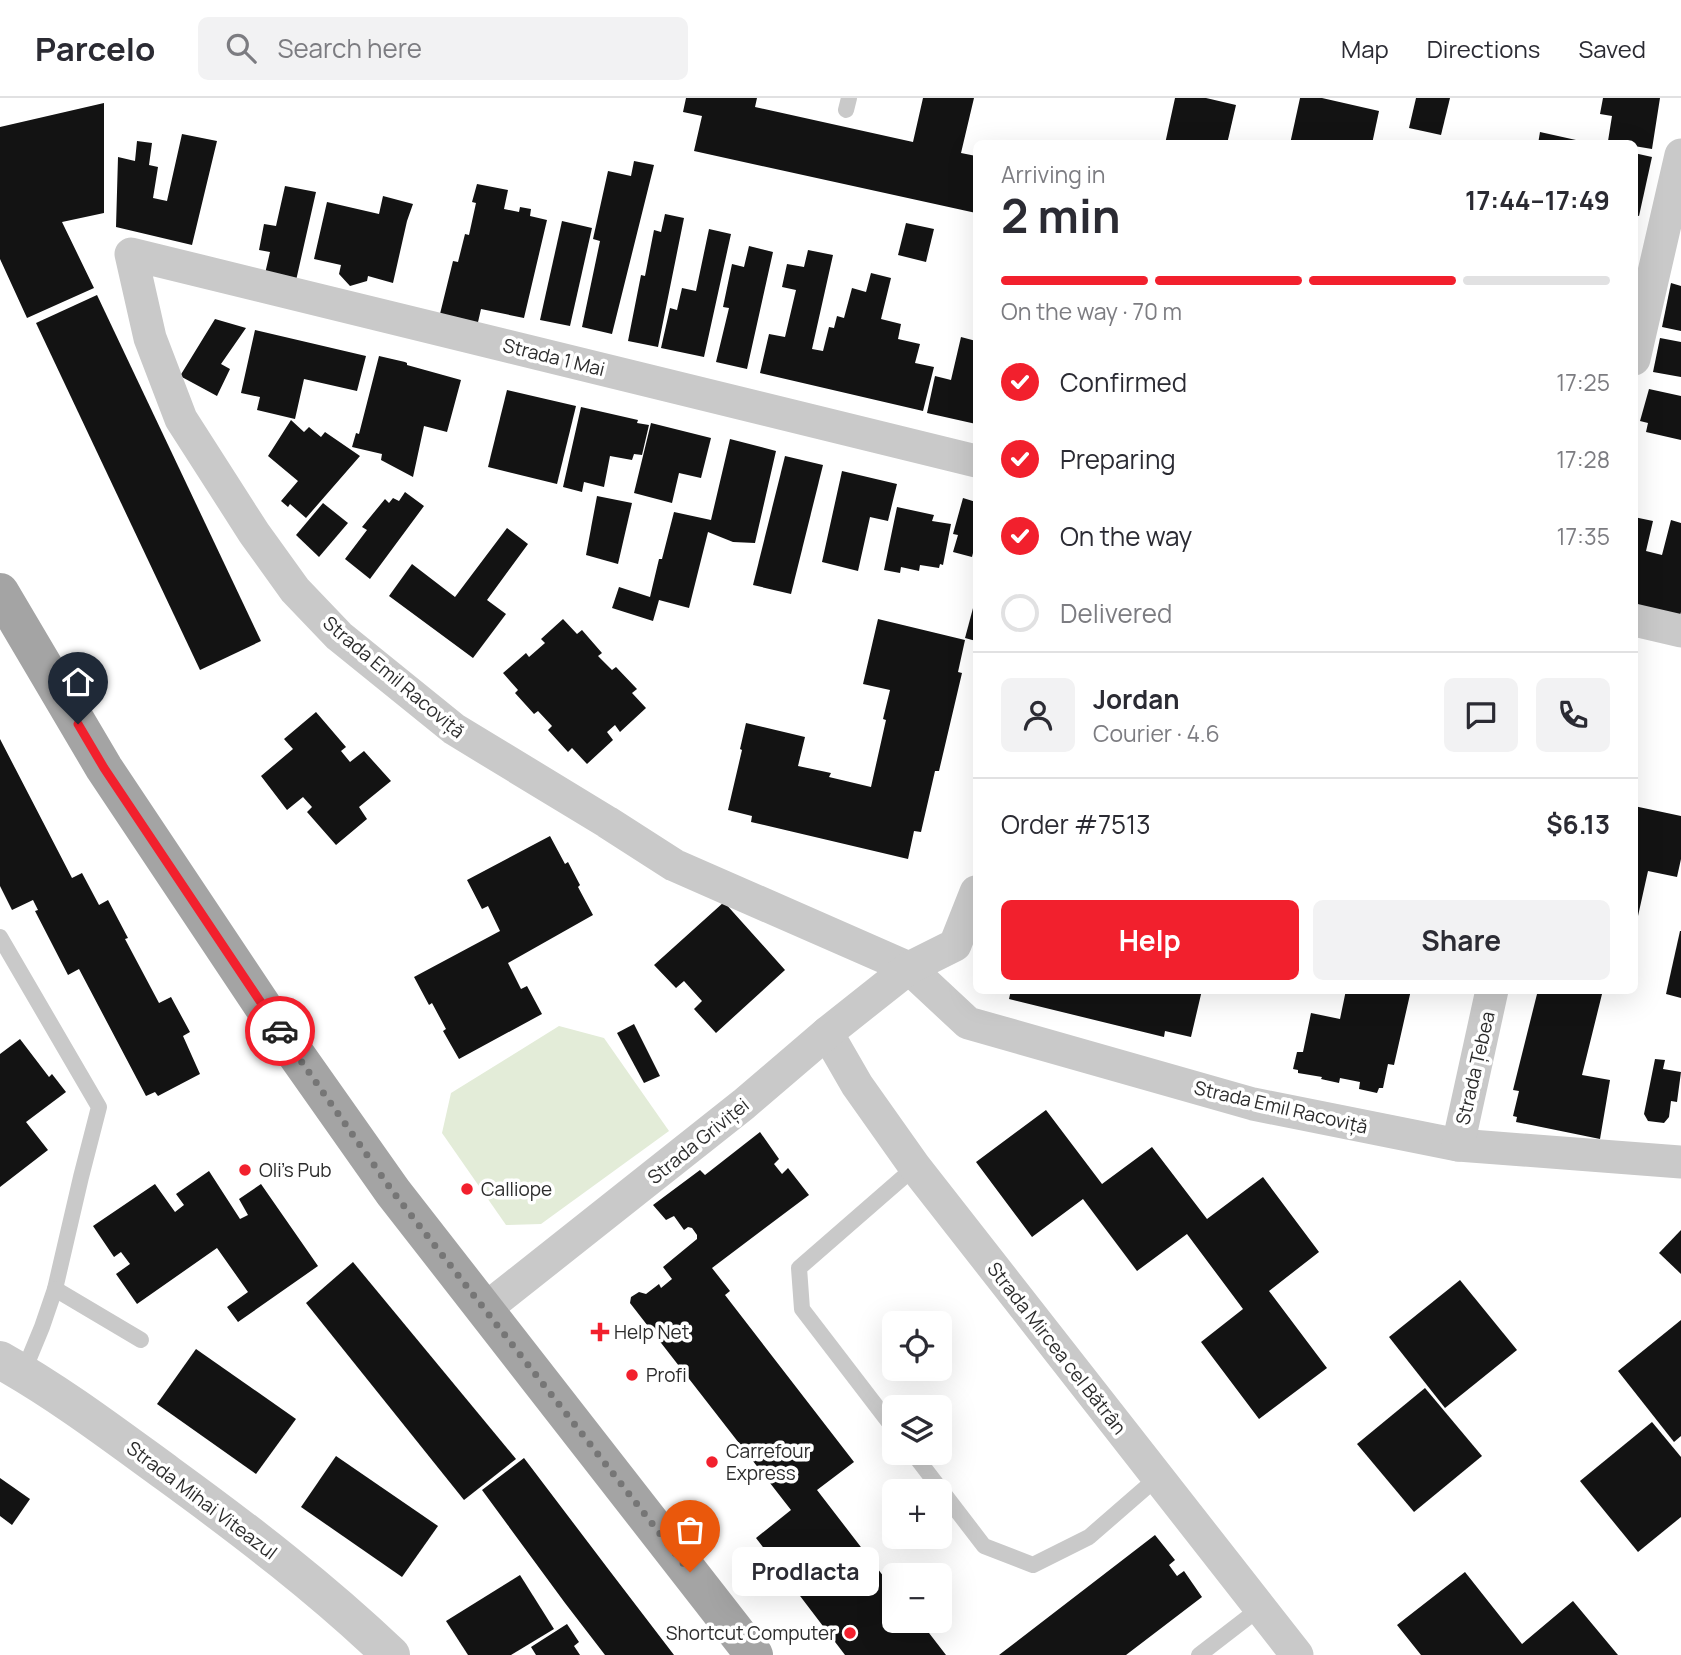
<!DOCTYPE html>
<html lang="en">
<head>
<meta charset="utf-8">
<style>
	body { margin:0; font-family:Manrope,sans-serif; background:#f2f2f3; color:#2b2b33; height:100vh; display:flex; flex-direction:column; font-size:26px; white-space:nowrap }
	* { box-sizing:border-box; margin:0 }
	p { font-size:23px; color:#7c7c81 }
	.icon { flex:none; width:38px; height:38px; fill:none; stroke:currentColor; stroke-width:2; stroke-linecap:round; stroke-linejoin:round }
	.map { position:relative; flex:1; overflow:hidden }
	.drawer { position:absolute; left:973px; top:42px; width:665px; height:854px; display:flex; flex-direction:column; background:#fff; border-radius:10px; box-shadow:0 7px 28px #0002 }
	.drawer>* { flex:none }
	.fabs { position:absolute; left:882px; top:1213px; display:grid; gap:14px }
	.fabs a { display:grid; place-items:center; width:70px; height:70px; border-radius:10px; background:#fff; box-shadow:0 7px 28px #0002; font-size:35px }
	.pin { position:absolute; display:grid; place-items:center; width:60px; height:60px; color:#fff; margin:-72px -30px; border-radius:50% 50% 50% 0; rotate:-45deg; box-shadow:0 0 7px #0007 }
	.pin .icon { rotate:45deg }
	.courier { position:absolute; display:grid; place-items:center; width:70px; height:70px; margin:-35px; border:5px solid #f2202d; border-radius:50%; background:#fff; color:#222; box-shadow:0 2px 9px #0007 }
	.bubble { position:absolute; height:49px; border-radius:10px; background:#fff; box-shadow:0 7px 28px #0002; font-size:23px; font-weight:700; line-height:49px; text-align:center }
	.headline em { font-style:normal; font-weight:700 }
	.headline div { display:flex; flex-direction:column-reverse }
	.headline { display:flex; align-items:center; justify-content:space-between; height:119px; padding:0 28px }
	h1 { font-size:46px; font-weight:700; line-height:52px }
	.bar { display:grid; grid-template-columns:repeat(4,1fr); gap:10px 7px; align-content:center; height:84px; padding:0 28px }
	.bar i { height:9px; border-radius:5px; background:#e1e1e2 }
	.bar .current { background:#f2202d }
	.bar p { grid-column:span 4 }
	.line { display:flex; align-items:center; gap:18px; padding:0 28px; border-top:2px solid #e1e1e2 }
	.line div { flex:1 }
	.round { display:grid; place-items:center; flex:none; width:74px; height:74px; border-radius:10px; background:#f2f2f3 }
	ol { padding:0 28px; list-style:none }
	li { display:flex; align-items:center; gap:21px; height:77px }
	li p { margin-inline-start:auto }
	li .icon { padding:7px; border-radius:50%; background:#f2202d; color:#fff; stroke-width:4 }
	li:last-child { color:#7c7c81 }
	li i { width:38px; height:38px; border:4px solid #e1e1e2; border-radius:50% }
	.action { display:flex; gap:14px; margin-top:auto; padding:14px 28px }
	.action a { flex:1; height:80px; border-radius:10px; background:#f2202d; color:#fff; font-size:28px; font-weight:700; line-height:80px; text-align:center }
	.action a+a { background:#f2f2f3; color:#2b2b33 }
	header { display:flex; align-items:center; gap:42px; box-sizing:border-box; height:98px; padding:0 35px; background:#fff; border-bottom:2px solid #e1e1e2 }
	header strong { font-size:33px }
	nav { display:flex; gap:38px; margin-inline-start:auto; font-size:24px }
	.search { width:490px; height:63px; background:#f2f2f3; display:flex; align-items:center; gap:18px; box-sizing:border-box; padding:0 24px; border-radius:10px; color:#7c7c81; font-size:26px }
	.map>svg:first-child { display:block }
</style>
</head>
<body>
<header>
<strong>Parcelo</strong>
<div class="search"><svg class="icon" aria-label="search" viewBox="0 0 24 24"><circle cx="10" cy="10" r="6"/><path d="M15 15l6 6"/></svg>Search here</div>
<nav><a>Map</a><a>Directions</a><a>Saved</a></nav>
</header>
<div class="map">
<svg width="1681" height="1557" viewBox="0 0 1681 1557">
	<rect width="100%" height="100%" fill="#fff"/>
	<!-- green -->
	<polygon fill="#e3ecd8" points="559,928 604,940 669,1033 541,1126 506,1127 442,1035 451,995"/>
	<!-- building -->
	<g fill="#131313">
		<polygon points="686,0 757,0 755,9 913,44 923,0 974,0 961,55 976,58 976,115 694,53 702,18 683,14"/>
		<polygon points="1175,0 1206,0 1236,7 1227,46 1165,46"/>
		<polygon points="1300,0 1322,0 1379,13 1372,46 1290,46"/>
		<polygon points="1416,0 1450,0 1441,37 1409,30"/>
		<polygon points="1603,0 1660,0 1652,51 1634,48 1634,46 1608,43 1612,18 1600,16"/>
		<polygon points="104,5 104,115 62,124 94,190 27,220 0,161 0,29"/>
		<polygon points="1540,34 1585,44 1585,46 1538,46"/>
		<polygon points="182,36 217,43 192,147 116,129 118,59 135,63 137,43 152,45 149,67 158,69 153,100 167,103"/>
		<polygon points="1634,55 1652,59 1639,118 1634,117"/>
		<polygon points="634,63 654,67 612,236 582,229 600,143 593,141 608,73 631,78"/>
		<polygon points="477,86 508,92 504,111 519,114 520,109 531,111 530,118 547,122 524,220 481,211 476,233 438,224 453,163 458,164 465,136 469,137 476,105 472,104"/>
		<polygon points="285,88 316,94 295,187 264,180 270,154 259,152 264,126 276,128"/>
		<polygon points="383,98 413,106 407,123 393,185 368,178 367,183 350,188 339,176 341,167 314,161 327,104 379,116"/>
		<polygon points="665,116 684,120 658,249 628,243 641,177 645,178 654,132 661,134"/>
		<polygon points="562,123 592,130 570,228 540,222"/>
		<polygon points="906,125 934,131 926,164 898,157"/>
		<polygon points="709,131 731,136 704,259 661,250 670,210 677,212 682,190 696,193"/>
		<polygon points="749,148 773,154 747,271 716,264 729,210 723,209 732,166 744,169"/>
		<polygon points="808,152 833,157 812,251 823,253 829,229 834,230 837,218 844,220 852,190 866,194 871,175 891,180 881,221 901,226 898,241 920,246 915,265 934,269 923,313 760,275 769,236 785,239 796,192 782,189 787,166 804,169"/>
		<polygon points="1671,185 1681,188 1681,233 1662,229"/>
		<polygon points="97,197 261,543 200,572 36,225"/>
		<polygon points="215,221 246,230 221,266 230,271 217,298 180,278"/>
		<polygon points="255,232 366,258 357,293 304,281 295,321 257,312 260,299 241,295"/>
		<polygon points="961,239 976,243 976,326 927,315 935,278 951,282"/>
		<polygon points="1660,240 1681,244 1681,279 1653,274"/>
		<polygon points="379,258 405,264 407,265 407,267 461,282 447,334 424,328 413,379 381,362 382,356 352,349 356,335 359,336"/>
		<polygon points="1649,291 1681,298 1681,342 1646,334 1648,325 1640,323"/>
		<polygon points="507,292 576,308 557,386 488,369"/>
		<polygon points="581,309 638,322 637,325 649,327 642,357 634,356 632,362 610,358 604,389 584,384 582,394 563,389"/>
		<polygon points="291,322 304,334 309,329 321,339 325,334 360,358 306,420 290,406 288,409 281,403 298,383 268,358"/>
		<polygon points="651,325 711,340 701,380 679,375 672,405 634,395"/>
		<polygon points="730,341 776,353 755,445 733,444 708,434 689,510 659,502 653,523 612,510 619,489 650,499 659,461 662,461 674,414 711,422"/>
		<polygon points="785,358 823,367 791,496 753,487"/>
		<polygon points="842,373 897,386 888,423 870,419 858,473 822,464"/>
		<polygon points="405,394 424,408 370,481 345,461 367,432 362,429 385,401 389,405 393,400 399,403"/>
		<polygon points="597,398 632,405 618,466 586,457"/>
		<polygon points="963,400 976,404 976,443 972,459 953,454 958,437 953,436"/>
		<polygon points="323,405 348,425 319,459 296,437"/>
		<polygon points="897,409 934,417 932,423 951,426 943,467 940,466 939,470 920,467 919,473 901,469 900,475 884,472"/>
		<polygon points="1634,419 1653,423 1646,453 1662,457 1671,422 1681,425 1681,514 1679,521 1634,510"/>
		<polygon points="507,430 528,446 487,502 506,516 473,560 389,498 412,466 455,499"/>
		<polygon points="976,499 976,543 965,540"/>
		<polygon points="563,521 577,536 582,532 602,555 598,558 612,572 616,569 637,591 632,595 646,610 620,634 615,627 607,634 613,642 587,666 572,650 568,654 548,632 552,628 538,613 534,616 515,595 518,592 503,575 526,555 529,559 545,545 541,541"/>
		<polygon points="878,521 965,542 958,574 962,575 939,673 935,673 921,734 914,733 908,761 751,724 752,718 728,712 742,652 740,651 746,625 805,639 798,668 831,675 829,679 871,689 886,622 883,621 890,592 863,586"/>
		<polygon points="316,614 346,649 341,653 350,664 364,653 391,683 359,709 367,721 336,747 307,714 312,709 303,699 287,712 261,678 293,651 284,641"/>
		<polygon points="0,641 72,780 82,775 99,807 108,802 128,840 125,841 159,905 171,899 190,934 183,938 200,976 158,998 155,994 146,998 79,871 68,877 35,813 38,812 33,802 12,812 0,788"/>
		<polygon points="1634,708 1681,718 1681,761 1677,779 1648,773 1636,827"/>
		<polygon points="550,738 565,766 568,764 580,787 578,789 593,817 508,865 521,891 527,888 542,916 459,961 443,933 446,931 432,905 429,907 414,879 500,833 488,808 482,811 467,782"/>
		<polygon points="724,804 785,872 716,935 694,911 702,903 684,883 676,890 654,867"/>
		<polygon points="1680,833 1681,833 1681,900 1666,896"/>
		<polygon points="1011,892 1202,892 1191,939 1165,933 1164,939 1009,901"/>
		<polygon points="1346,892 1411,892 1394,967 1388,966 1383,990 1379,990 1377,995 1359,991 1360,984 1340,980 1339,985 1321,981 1322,979 1298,975 1298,972 1293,971 1297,954 1303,954 1311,915 1340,921"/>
		<polygon points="1538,892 1603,892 1582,977 1610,982 1600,1041 1516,1024 1517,1019 1513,1018 1519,993 1513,992"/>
		<polygon points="634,926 660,978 644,985 617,935"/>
		<polygon points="20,941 49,979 52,976 66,994 26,1024 48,1052 0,1089 0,956"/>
		<polygon points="1655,961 1665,962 1663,971 1681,974 1677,1004 1671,1003 1669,1019 1664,1025 1648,1023 1644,1016"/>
		<polygon points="1046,1012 1102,1086 1152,1049 1207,1121 1263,1079 1319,1154 1269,1193 1327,1270 1259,1321 1201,1244 1243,1211 1187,1136 1137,1173 1083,1101 1032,1139 976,1064"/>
		<polygon points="760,1034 779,1061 774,1066 782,1076 788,1070 809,1097 712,1170 730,1193 725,1197 854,1364 817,1392 894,1492 894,1522 919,1522 946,1557 845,1557 756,1440 791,1412 630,1205 631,1199 639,1194 646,1196 659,1186 661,1190 672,1181 663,1169 697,1141 697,1137 692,1130 688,1129 684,1132 674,1118 666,1122 653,1107 700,1072 705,1077"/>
		<polygon points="209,1073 240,1121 248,1117 239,1101 261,1086 318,1168 238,1224 227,1209 248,1194 217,1150 137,1206 116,1176 130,1166 121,1154 114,1159 93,1128 155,1086 175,1114 184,1107 176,1096"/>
		<polygon points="1681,1132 1681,1176 1659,1155"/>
		<polygon points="353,1164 516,1361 464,1402 306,1205"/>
		<polygon points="1460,1182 1517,1252 1445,1310 1389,1239"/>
		<polygon points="1681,1222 1681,1338 1674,1344 1618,1273"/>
		<polygon points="196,1251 296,1321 256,1376 157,1306"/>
		<polygon points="1425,1290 1482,1358 1414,1414 1357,1346"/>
		<polygon points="1652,1324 1681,1359 1681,1419 1638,1454 1580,1383"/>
		<polygon points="336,1358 438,1428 402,1479 301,1409"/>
		<polygon points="524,1360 609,1472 674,1557 605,1557 565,1505 482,1392"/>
		<polygon points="0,1380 30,1401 12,1427 0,1418"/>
		<polygon points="1155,1437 1175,1462 1169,1467 1177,1478 1184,1473 1202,1499 1126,1557 999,1557"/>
		<polygon points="1465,1474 1522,1546 1573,1503 1618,1557 1421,1557 1397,1527"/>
		<polygon points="520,1477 554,1531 511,1557 468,1557 446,1523"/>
		<polygon points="567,1526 579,1544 574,1548 580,1557 536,1557 531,1549"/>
	</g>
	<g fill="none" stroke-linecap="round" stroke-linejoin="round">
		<!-- service -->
		<g stroke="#c9c9c9" stroke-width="16">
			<polyline points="846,12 849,0"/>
			<polyline points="0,839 99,1009 81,1079 55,1191"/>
			<polyline points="23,1275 42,1229 55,1191 141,1242"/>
			<polyline points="894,1331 802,1211 799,1170 915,1069"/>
			<polyline points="912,1354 984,1448 1033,1467 1089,1439 1158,1379"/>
			<polyline points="1199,1557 1260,1510"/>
		</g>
		<!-- minor -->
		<g stroke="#c9c9c9" stroke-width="33">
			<polyline points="1634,261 1681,57"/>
			<polyline points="976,363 131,156 150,240 181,321 254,435 295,492 339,538 454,631 607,724 674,767 909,870 968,925 1253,1006 1458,1047 1681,1064"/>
			<polyline points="1634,522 1681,533"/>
			<polyline points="827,935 857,987 915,1069 1297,1557"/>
			<polyline points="1458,1047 1492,892"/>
			<polyline points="484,1212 744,1006 827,935 909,870 955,847 976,794"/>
		</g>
		<!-- tertiary -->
		<path stroke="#c9c9c9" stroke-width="38" d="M 0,1262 C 59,1295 113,1336 168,1376 C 245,1432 322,1491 391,1557"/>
		<!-- primary -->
		<polyline stroke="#a4a4a4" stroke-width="38" points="0,494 104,670 276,928 393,1094 754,1557"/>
	</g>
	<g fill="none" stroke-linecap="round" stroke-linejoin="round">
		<!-- done -->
		<polyline stroke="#767676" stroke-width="7" stroke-dasharray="0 12.6" points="280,933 393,1094 690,1474"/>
		<!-- route -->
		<polyline stroke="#f2202d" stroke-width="9" points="78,626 104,670 280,933"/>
	</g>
	<!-- markers -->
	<g fill="#f2202d" stroke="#fff" stroke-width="2.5">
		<circle cx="245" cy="1072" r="7"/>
		<circle cx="467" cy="1091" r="7"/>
		<path d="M596.5 1223.5h7v7h7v7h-7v7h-7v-7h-7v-7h7z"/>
		<circle cx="632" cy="1277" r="7"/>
		<circle cx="712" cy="1364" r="7"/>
		<circle cx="850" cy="1535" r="7"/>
	</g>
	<g text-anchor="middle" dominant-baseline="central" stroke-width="7" stroke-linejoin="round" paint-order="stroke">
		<!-- street labels -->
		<g font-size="19" fill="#2c2c2c" stroke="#fff">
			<text transform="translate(554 259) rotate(14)">Strada 1 Mai</text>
			<text transform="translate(394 579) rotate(40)">Strada Emil Racoviță</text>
			<text transform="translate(1475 970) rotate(-77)">Strada Țebea</text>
			<text transform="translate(1281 1009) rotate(13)">Strada Emil Racoviță</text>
			<text transform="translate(698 1043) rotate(-39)">Strada Griviței</text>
			<text transform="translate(1057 1250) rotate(52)">Strada Mircea cel Bătrân</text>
			<text transform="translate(202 1402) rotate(37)">Strada Mihai Viteazul</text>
		</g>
		<!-- poi labels -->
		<g font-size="19" fill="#2c2c2c" stroke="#fff" text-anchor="start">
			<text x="259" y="1072">Oli's Pub</text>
			<text x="481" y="1091">Calliope</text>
			<text x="614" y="1234">Help Net</text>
			<text x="646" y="1277">Profi</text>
			<text x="726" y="1353">Carrefour<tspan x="726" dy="22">Express</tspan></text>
			<text x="836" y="1535" text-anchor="end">Shortcut Computer</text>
		</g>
	</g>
</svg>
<div class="fabs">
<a><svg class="icon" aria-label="locate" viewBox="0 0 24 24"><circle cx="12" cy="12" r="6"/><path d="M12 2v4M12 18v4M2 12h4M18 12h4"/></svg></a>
<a><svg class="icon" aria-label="layers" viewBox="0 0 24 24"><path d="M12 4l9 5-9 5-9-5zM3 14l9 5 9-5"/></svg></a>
<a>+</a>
<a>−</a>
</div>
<div class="pin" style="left:690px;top:1474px;background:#ea580c"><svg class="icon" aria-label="bag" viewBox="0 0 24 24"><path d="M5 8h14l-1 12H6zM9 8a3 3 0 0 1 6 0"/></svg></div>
<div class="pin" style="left:78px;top:626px;background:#1f2937"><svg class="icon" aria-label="home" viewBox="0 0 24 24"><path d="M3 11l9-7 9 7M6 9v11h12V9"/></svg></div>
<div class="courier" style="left:280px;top:933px"><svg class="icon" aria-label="car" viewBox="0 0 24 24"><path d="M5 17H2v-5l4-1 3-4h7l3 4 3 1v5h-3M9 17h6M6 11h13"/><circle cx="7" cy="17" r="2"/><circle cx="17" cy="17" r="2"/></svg></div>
<div class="bubble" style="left:732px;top:1449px;width:147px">Prodlacta</div>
<section class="drawer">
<div class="headline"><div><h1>2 min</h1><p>Arriving in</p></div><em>17:44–17:49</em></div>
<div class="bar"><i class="current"></i><i class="current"></i><i class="current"></i><i></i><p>On the way · 70 m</p></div>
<ol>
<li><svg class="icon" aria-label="check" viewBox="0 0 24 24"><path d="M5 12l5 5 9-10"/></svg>Confirmed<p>17:25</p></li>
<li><svg class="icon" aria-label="check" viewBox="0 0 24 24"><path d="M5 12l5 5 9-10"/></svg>Preparing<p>17:28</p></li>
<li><svg class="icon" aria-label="check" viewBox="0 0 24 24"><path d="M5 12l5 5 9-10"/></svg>On the way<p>17:35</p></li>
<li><i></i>Delivered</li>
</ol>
<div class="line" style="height:126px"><a class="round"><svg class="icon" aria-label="person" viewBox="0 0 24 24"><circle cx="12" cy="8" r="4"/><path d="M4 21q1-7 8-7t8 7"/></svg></a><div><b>Jordan</b><p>Courier · 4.6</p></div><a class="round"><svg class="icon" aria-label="chat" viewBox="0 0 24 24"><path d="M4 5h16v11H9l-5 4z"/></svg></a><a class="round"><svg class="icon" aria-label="phone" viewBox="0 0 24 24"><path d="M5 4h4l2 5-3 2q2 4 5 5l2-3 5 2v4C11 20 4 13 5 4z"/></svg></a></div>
<div class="line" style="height:91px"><div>Order #7513</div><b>$6.13</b></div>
<div class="action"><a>Help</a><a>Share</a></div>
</section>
</div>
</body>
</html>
